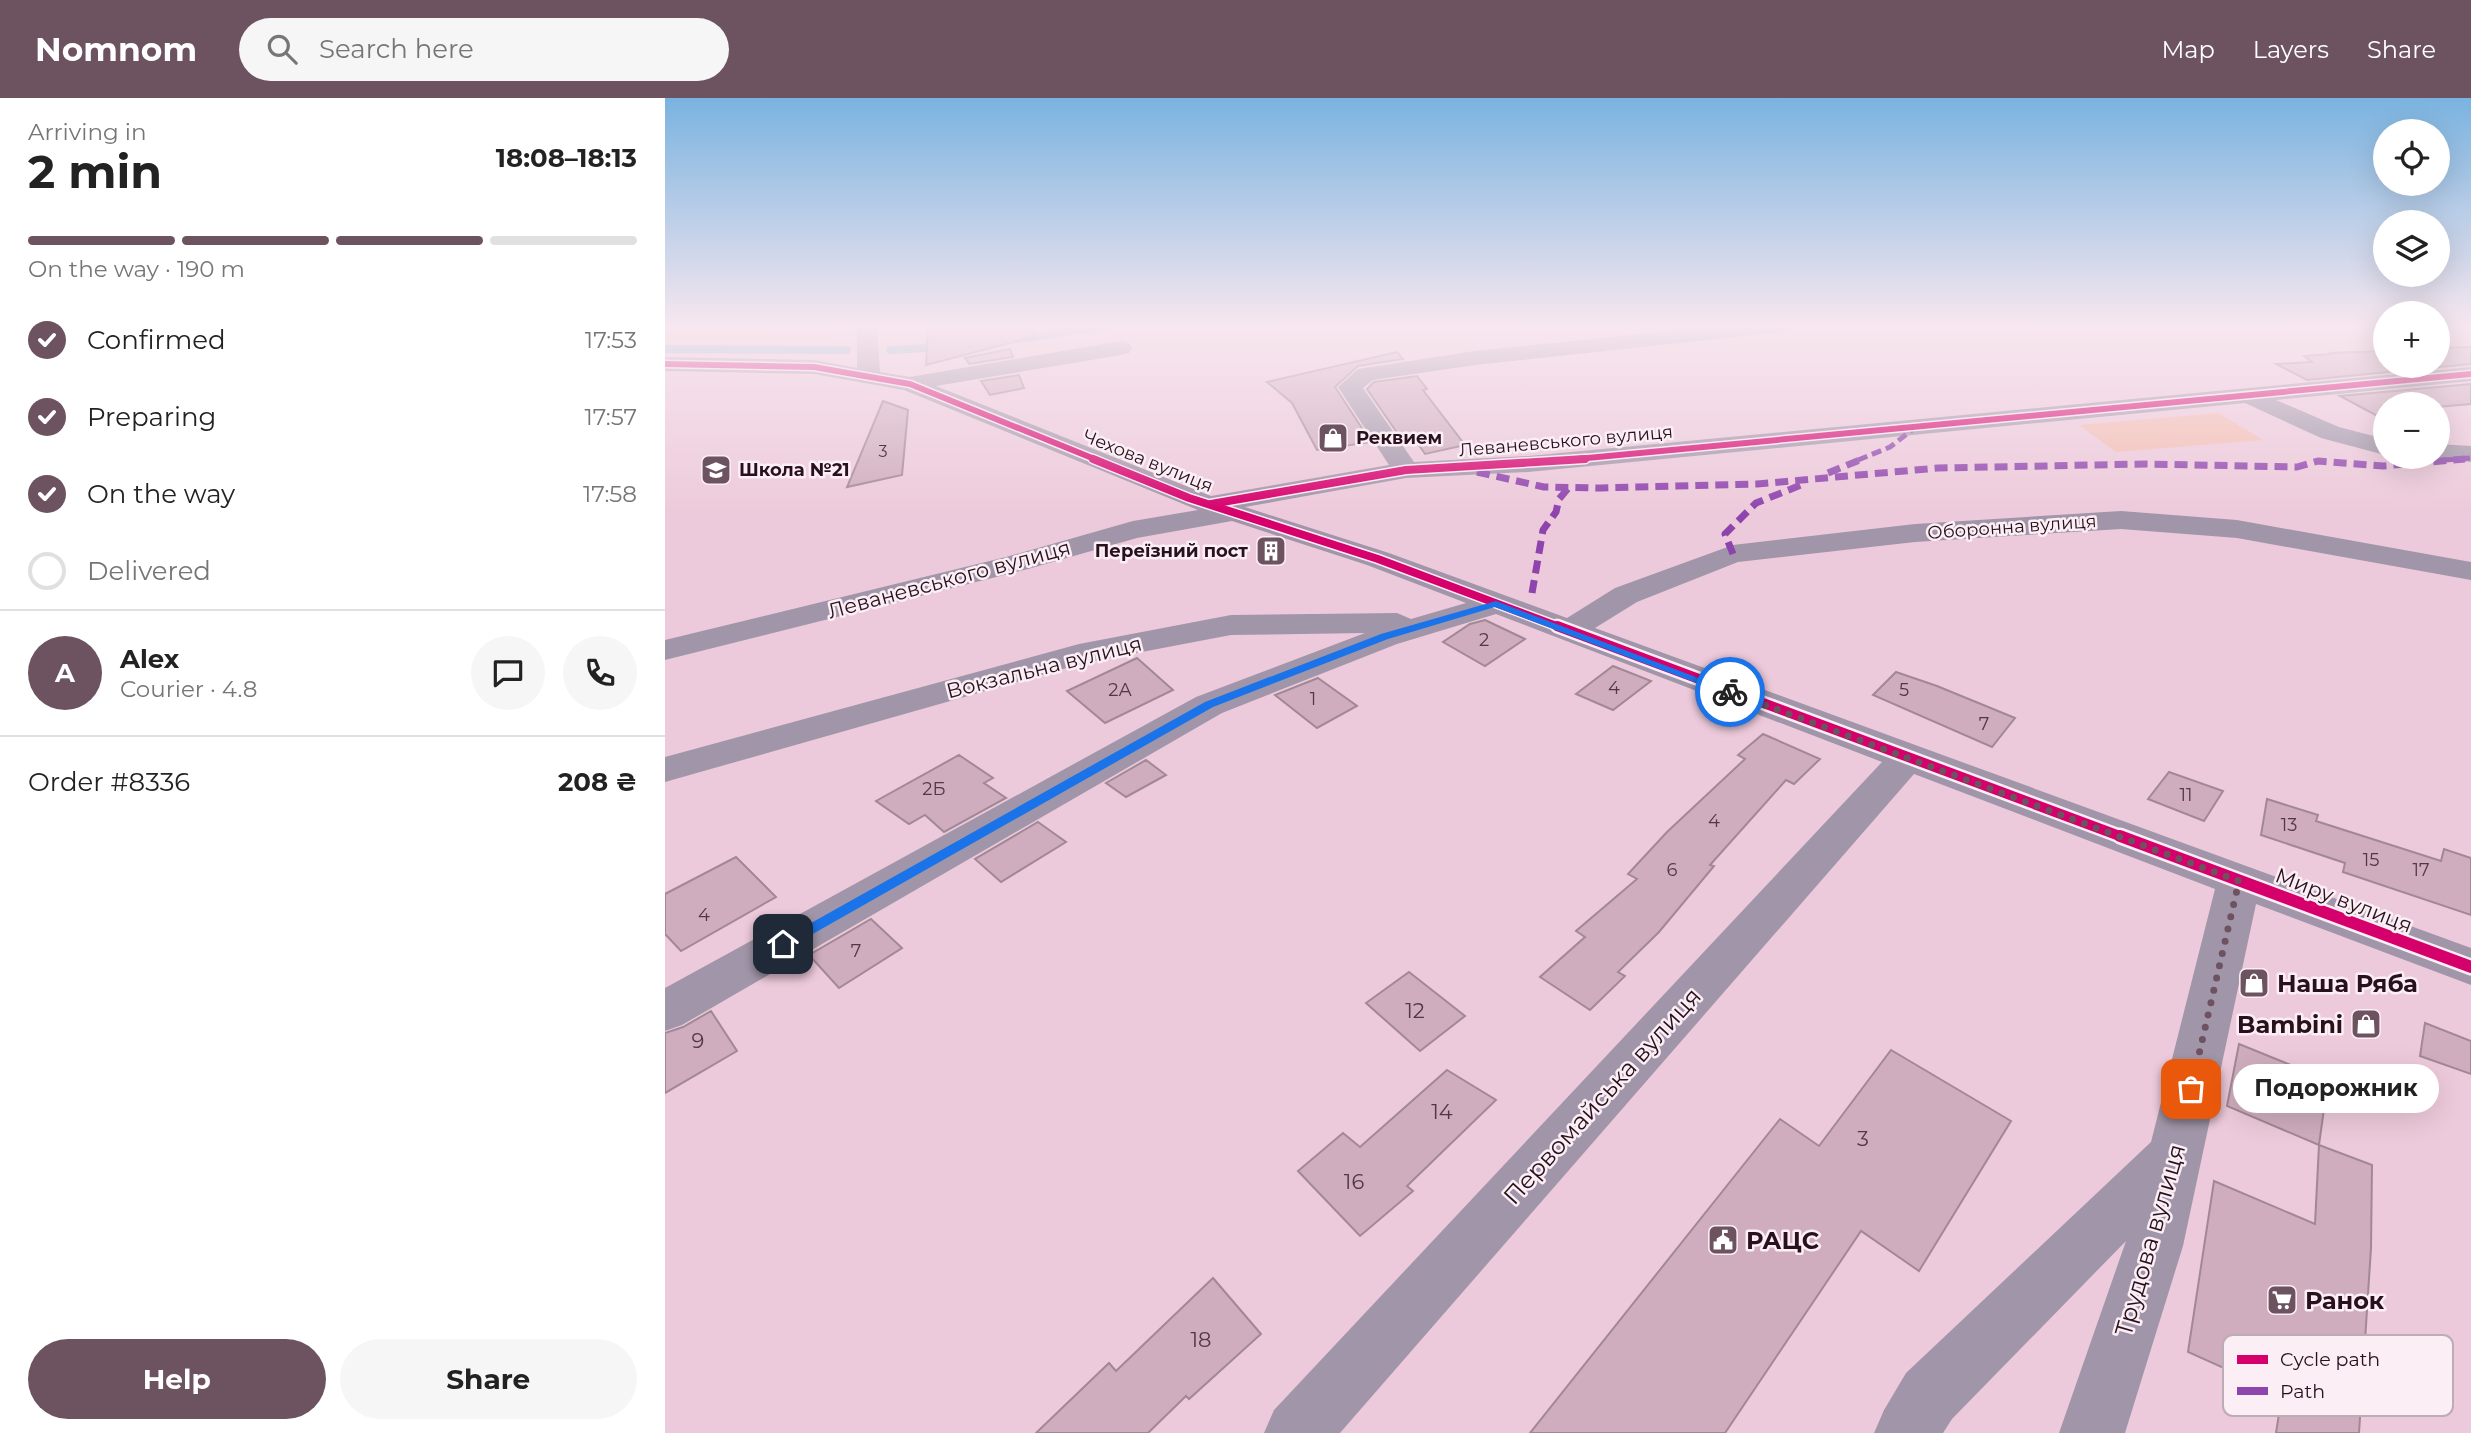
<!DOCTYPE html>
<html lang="en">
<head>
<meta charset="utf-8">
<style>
	body { margin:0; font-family:Montserrat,sans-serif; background:#f6f6f6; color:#222; height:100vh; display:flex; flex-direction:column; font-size:26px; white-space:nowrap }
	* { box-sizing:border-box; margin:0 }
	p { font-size:23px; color:#767676 }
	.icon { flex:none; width:38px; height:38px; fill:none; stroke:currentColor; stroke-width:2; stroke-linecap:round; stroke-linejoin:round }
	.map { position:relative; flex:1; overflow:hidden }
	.panel { display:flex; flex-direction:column; background:#fff; width:665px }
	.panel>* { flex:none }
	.controls { position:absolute; left:1708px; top:21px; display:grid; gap:14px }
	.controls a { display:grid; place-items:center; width:77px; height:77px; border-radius:50%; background:#fff; box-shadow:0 7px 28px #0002; font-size:35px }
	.pin { position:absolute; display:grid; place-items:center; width:60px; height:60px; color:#fff; margin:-30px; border-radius:14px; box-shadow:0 4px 10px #0006 }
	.courier { position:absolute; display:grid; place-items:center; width:70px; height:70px; margin:-35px; border:5px solid #1a73e8; border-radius:50%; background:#fff; color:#222; box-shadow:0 2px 9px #0007 }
	.bubble { position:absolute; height:49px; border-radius:24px; background:#fff; box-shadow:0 7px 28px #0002; font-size:23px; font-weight:700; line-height:49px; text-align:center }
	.head em { font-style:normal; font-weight:700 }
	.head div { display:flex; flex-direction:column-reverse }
	.head { display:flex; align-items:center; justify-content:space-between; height:119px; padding:0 28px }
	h1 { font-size:46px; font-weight:700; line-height:52px }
	.bar { display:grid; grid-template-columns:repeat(4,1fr); gap:10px 7px; align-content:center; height:84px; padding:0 28px }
	.bar i { height:9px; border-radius:5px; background:#e0e0e0 }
	.bar .current { background:#6d5260 }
	.bar p { grid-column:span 4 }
	.line { display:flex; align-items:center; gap:18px; padding:0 28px; border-top:2px solid #e0e0e0 }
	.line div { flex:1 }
	.round { display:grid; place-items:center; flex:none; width:74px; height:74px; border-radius:37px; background:#f6f6f6 }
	ol { padding:0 28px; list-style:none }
	li { display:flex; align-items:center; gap:21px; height:77px }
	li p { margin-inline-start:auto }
	li .icon { padding:7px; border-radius:50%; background:#6d5260; color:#fff; stroke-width:4 }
	li:last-child { color:#767676 }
	li i { width:38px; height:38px; border:4px solid #e0e0e0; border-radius:50% }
	.button { display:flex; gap:14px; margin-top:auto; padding:14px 28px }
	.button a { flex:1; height:80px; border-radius:42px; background:#6d5260; color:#fff; font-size:28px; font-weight:700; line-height:80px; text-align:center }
	.button a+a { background:#f6f6f6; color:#222 }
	header { display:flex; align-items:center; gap:42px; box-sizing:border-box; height:98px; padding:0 35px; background:#6d5260; color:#fff }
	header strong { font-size:33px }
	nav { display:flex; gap:38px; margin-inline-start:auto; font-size:24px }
	.search { width:490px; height:63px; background:#f6f6f6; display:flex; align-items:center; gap:18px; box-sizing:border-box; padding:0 24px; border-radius:38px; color:#767676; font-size:26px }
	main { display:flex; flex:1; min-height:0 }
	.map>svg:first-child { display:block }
</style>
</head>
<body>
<header>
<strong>Nomnom</strong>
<div class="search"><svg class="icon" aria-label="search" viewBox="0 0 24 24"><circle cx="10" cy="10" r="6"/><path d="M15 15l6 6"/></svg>Search here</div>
<nav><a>Map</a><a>Layers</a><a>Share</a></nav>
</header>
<main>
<section class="panel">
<div class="head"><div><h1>2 min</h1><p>Arriving in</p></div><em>18:08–18:13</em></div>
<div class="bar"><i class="current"></i><i class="current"></i><i class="current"></i><i></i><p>On the way · 190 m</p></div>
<ol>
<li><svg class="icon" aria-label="check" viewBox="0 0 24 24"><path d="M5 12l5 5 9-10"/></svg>Confirmed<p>17:53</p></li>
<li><svg class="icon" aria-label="check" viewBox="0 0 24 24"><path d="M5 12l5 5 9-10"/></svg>Preparing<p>17:57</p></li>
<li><svg class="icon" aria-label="check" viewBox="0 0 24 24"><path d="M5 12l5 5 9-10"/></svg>On the way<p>17:58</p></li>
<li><i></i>Delivered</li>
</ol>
<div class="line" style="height:126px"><b class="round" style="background:#6d5260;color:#fff">A</b><div><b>Alex</b><p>Courier · 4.8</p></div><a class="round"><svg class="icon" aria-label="chat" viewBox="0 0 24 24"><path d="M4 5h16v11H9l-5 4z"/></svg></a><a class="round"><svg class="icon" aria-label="phone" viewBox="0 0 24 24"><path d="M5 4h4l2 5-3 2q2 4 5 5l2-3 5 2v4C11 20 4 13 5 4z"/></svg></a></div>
<div class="line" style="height:91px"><div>Order #8336</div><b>208 ₴</b></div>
<div class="button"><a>Help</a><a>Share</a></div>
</section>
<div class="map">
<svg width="1806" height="1335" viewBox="0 0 1806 1335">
	<rect width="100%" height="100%" fill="#edcadb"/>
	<!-- green -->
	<g fill="#f3bdb1">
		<polygon points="0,228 163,228 165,243 0,239"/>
		<polygon points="1553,315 1598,342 1451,354 1414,327"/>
	</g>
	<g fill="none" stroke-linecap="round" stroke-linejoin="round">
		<!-- stream -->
		<g stroke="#75b2d3" stroke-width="8">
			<polyline points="352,241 442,228"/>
			<polyline points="0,251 182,252"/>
			<polyline points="225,252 278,249"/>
		</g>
	</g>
	<!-- building -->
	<g fill="#cfadbe" stroke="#a28895" stroke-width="2">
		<polygon points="282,228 366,228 368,239 261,267 263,231"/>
		<polygon points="1806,249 1806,266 1642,282 1611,266 1647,264 1639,258 1667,256 1664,255 1720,253 1720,268 1773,268 1773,250"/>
		<polygon points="345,251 348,259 304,266 300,260"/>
		<polygon points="732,254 738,261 693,268 670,289 706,344 652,352 627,305 602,284"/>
		<polygon points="354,277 359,290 325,297 316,283"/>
		<polygon points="752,278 762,291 758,292 800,347 760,356 747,337 735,339 702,291 709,284"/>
		<polygon points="1806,286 1806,306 1773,309 1773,306 1720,306 1720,322 1675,298"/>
		<polygon points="218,303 243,312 237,377 182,389"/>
		<polygon points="820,522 860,541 820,568 778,544 805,526"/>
		<polygon points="472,560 508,592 440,625 402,593"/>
		<polygon points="948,568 986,583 948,612 911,596"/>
		<polygon points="1231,574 1272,588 1350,620 1327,649 1208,597"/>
		<polygon points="653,580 692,608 652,630 610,597"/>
		<polygon points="1098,636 1155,661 1129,686 1121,682 1045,767 1049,768 994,834 953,874 960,878 925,912 875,879 920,839 911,833 972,781 963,776 1002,734 1080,661 1073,657"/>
		<polygon points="294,657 328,680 319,685 341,700 279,734 260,717 244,726 211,703"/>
		<polygon points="481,662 501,677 461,699 441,685"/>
		<polygon points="1504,674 1558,693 1539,723 1483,701"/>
		<polygon points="1602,701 1653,717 1651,723 1776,763 1779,751 1806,760 1806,817 1678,774 1680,765 1596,737"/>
		<polygon points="373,724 401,744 336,784 310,761"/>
		<polygon points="71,759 111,799 16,853 0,836 0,796"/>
		<polygon points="206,821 237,850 174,890 144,857"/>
		<polygon points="744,874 800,918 755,953 701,905"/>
		<polygon points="46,913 72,953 0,995 0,935 18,929"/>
		<polygon points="1760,925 1806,943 1806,976 1755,958"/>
		<polygon points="1574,946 1663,982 1654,1047 1562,1008"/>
		<polygon points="1226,952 1346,1023 1254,1173 1196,1133 1060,1335 865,1335 1115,1021 1154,1048"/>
		<polygon points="782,972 831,1002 742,1088 748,1093 695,1138 633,1073 678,1035 695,1049"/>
		<polygon points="1654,1047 1707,1067 1706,1150 1694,1335 1611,1335 1617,1296 1523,1254 1549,1083 1650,1126"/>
		<polygon points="548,1180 596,1236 524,1301 521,1298 483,1335 371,1335 444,1265 451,1273"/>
	</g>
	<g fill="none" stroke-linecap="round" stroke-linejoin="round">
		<!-- minor -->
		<g fill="#a196a9" fill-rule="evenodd">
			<polygon points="192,228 212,228 215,274 245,279 456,243 464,245 467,250 464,255 456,257 271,288 546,398 724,367 673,289 693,271 810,253 1053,228 1127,228 1124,232 1117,234 810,267 708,282 698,290 749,364 863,358 1806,269 1806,283 1611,302 1674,329 1720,341 1720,357 1656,340 1580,305 863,374 741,380 580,409 724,455 902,520 950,490 1068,447 1250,426 1456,413 1572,422 1806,464 1806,482 1572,440 1456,431 1250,444 1073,464 972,504 930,530 1806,850 1806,887 1591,806 1518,1148 1460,1335 1394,1335 1461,1143 1287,1321 1278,1335 1209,1335 1219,1312 1241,1275 1486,1044 1550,791 1249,676 675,1335 599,1335 609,1312 1217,664 831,516 732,546 557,615 17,927 0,933 0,890 531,599 700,535 566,537 419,565 0,684 0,659 414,546 566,517 732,515 746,521 801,505 702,467 567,423 472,440 363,471 0,562 0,542 341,459 468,423 533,412 239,292 149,276 0,273 0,259 149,262 192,270"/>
			<polygon points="1773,346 1806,348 1806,364 1764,359 1773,359"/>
		</g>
		<!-- quiet-far1 -->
		<g stroke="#8e44ad" stroke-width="5" stroke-dasharray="10 5" stroke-linecap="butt">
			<polyline points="1193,362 1225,349 1247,332"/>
			<polyline points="1780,362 1806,360"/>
		</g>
		<!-- quiet -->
		<g stroke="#8e44ad" stroke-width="7" stroke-dasharray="13 7" stroke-linecap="butt">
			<polyline points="812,374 879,389 935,390 1092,386 1273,370 1481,366 1632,369 1653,363 1718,368 1800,361"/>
			<polyline points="1163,375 1197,361"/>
			<polyline points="1068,456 1060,436 1091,405 1141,385"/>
			<polyline points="867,495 878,432 891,414 894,401 905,388"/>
		</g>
		<!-- cycleway-far3 casing -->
		<g stroke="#fbeef4" stroke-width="9">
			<g id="cycleway-far3">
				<polyline points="0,266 149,269 245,286 432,362"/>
				<polyline points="901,362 1806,276"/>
			</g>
		</g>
		<!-- cycleway-far2 casing -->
		<g stroke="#fbeef4" stroke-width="11">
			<g id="cycleway-far2">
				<polyline points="428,361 524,400 713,461 897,530"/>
				<polyline points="546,406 741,372 920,361"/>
			</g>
		</g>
		<!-- cycleway-far1 casing -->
		<g stroke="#fbeef4" stroke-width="15">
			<polyline id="cycleway-far1" points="892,528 1460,740"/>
		</g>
		<!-- cycleway casing -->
		<g stroke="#fbeef4" stroke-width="17">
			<polyline id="cycleway" points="1455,738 1806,869"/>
		</g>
		<!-- cycleway-far3 -->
		<use href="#cycleway-far3" stroke="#d6006c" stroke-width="6"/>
		<!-- cycleway-far2 -->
		<use href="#cycleway-far2" stroke="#d6006c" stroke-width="8"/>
		<!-- cycleway-far1 -->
		<use href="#cycleway-far1" stroke="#d6006c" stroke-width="10"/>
		<!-- cycleway -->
		<use href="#cycleway" stroke="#d6006c" stroke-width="12"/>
	</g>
	<!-- sky -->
	<linearGradient id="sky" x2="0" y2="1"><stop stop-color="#7ab3e0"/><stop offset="0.55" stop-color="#f7e7ef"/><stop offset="1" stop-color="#f7e7ef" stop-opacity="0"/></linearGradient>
	<rect width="1806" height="415" fill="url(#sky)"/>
	<!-- route -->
	<polygon fill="#1a73e8" points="831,503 1070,594 1061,596 830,509 723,541 548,609 123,850 114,850 112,846 114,843 540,604 716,536"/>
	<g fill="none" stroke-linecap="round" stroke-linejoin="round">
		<!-- done -->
		<polyline stroke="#6d5260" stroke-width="7" stroke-dasharray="0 12.6" points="1065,594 1574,783 1526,991"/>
	</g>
	<!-- icons -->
	<defs>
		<g id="shop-square" transform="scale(1.575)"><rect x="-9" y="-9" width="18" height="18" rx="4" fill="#6d5260" stroke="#fbeef4"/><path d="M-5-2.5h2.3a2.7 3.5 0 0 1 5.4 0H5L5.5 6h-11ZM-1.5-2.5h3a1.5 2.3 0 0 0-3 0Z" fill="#fff"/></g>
		<g id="school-square" transform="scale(1.575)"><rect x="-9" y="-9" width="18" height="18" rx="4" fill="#6d5260" stroke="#fbeef4"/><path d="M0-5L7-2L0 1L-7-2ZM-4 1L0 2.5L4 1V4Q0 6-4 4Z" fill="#fff"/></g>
		<g id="building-square" transform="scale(1.575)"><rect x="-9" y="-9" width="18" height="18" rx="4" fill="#6d5260" stroke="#fbeef4"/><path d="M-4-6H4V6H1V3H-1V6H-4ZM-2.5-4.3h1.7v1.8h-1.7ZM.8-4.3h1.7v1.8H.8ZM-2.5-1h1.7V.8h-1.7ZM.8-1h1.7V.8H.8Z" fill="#fff"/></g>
		<g id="civic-square" transform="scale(1.575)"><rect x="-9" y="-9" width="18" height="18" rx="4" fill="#6d5260" stroke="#fbeef4"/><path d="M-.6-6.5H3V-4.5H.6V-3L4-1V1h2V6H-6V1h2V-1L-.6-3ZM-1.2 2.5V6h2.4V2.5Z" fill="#fff"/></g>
		<g id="supermarket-square" transform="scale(1.575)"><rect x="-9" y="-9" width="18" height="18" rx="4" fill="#6d5260" stroke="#fbeef4"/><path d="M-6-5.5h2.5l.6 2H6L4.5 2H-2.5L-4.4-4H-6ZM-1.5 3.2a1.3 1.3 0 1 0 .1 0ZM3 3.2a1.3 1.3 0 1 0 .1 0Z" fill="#fff"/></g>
	</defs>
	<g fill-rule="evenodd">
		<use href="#shop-square" x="668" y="340"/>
		<use href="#school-square" x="51" y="372"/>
		<use href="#building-square" x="606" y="453"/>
		<use href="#shop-square" x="1589" y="885"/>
		<use href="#shop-square" x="1701" y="926"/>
		<use href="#civic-square" x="1058" y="1142"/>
		<use href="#supermarket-square" x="1617" y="1202"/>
	</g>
	<g text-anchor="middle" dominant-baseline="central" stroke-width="5" stroke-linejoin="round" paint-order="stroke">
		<!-- far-number labels -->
		<g font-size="16" fill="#523845">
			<text x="218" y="353">3</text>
		</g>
		<!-- far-poi labels -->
		<g font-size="18" font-weight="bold" fill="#28111d" stroke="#fbeef4" text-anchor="start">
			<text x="691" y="340">Реквием</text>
			<text x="74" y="372">Школа №21</text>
			<text x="583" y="453" text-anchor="end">Переїзний пост</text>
		</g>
		<!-- far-street labels -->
		<g font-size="18" fill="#28111d" stroke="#fbeef4">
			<text transform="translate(901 343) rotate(-5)">Леваневського вулиця</text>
			<text transform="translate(483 363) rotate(22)">Чехова вулиця</text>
			<text transform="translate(1347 429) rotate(-4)">Оборонна вулиця</text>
		</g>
		<!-- number labels -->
		<g font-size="18" fill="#523845">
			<text x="819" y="542">2</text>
			<text x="949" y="590">4</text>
			<text x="455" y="592">2А</text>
			<text x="1239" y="592">5</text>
			<text x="648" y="601">1</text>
			<text x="1319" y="626">7</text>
			<text x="269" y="691">2Б</text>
			<text x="1521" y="697">11</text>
			<text x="1049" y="723">4</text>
			<text x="1624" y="727">13</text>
			<text x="1706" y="762">15</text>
			<text x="1007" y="772">6</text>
			<text x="1756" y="772">17</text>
			<text x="39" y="817">4</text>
			<text x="191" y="853">7</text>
		</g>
		<!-- street labels -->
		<g font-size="21" fill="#28111d" stroke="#fbeef4">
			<text transform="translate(284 481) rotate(-15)">Леваневського вулиця</text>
			<text transform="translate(379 569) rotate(-14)">Вокзальна вулиця</text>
			<text transform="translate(1679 802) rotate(21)">Миру вулиця</text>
		</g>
		<!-- near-number labels -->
		<g font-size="21" fill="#523845">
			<text x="750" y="912">12</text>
			<text x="33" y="942">9</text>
			<text x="777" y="1013">14</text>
			<text x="1198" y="1040">3</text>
			<text x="689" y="1083">16</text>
			<text x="536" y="1241">18</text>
		</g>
		<!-- near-poi labels -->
		<g font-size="24" font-weight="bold" fill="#28111d" stroke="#fbeef4" text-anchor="start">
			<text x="1612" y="885">Наша Ряба</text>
			<text x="1678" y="926" text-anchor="end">Bambini</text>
			<text x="1081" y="1142">РАЦС</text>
			<text x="1640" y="1202">Ранок</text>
		</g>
		<!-- near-street labels -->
		<g font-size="24" fill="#28111d" stroke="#fbeef4">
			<text transform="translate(937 998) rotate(-48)">Первомайська вулиця</text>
			<text transform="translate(1485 1142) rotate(-74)">Трудова вулиця</text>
		</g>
	</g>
	<!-- legend -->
	<rect x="1558" y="1237" width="230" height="81" rx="10" fill="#fbeef4" stroke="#bcacb4" stroke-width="2"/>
	<rect x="1572" y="1257" width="31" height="9" fill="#d6006c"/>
	<rect x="1572" y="1289" width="31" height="8" fill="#8e44ad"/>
	<g font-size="19" fill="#28111d">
		<text x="1615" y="1268">Cycle path</text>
		<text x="1615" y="1300">Path</text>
	</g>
</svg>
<div class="controls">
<a><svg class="icon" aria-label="locate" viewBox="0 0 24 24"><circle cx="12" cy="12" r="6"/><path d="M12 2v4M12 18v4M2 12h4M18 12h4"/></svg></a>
<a><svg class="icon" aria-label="layers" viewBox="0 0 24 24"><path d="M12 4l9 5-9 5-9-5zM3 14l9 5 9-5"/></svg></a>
<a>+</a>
<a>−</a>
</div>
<div class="pin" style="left:1526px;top:991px;background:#ea580c"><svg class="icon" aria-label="bag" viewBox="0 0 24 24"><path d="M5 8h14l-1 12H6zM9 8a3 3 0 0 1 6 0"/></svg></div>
<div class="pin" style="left:118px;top:846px;background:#1f2937"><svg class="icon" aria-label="home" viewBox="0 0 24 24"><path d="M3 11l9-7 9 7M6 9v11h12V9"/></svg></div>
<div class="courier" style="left:1065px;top:594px"><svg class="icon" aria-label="bike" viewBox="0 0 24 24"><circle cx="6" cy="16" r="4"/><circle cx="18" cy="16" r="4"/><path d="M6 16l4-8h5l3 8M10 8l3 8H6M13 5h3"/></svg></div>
<div class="bubble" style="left:1568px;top:966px;width:206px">Подорожник</div>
</div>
</main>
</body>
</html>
